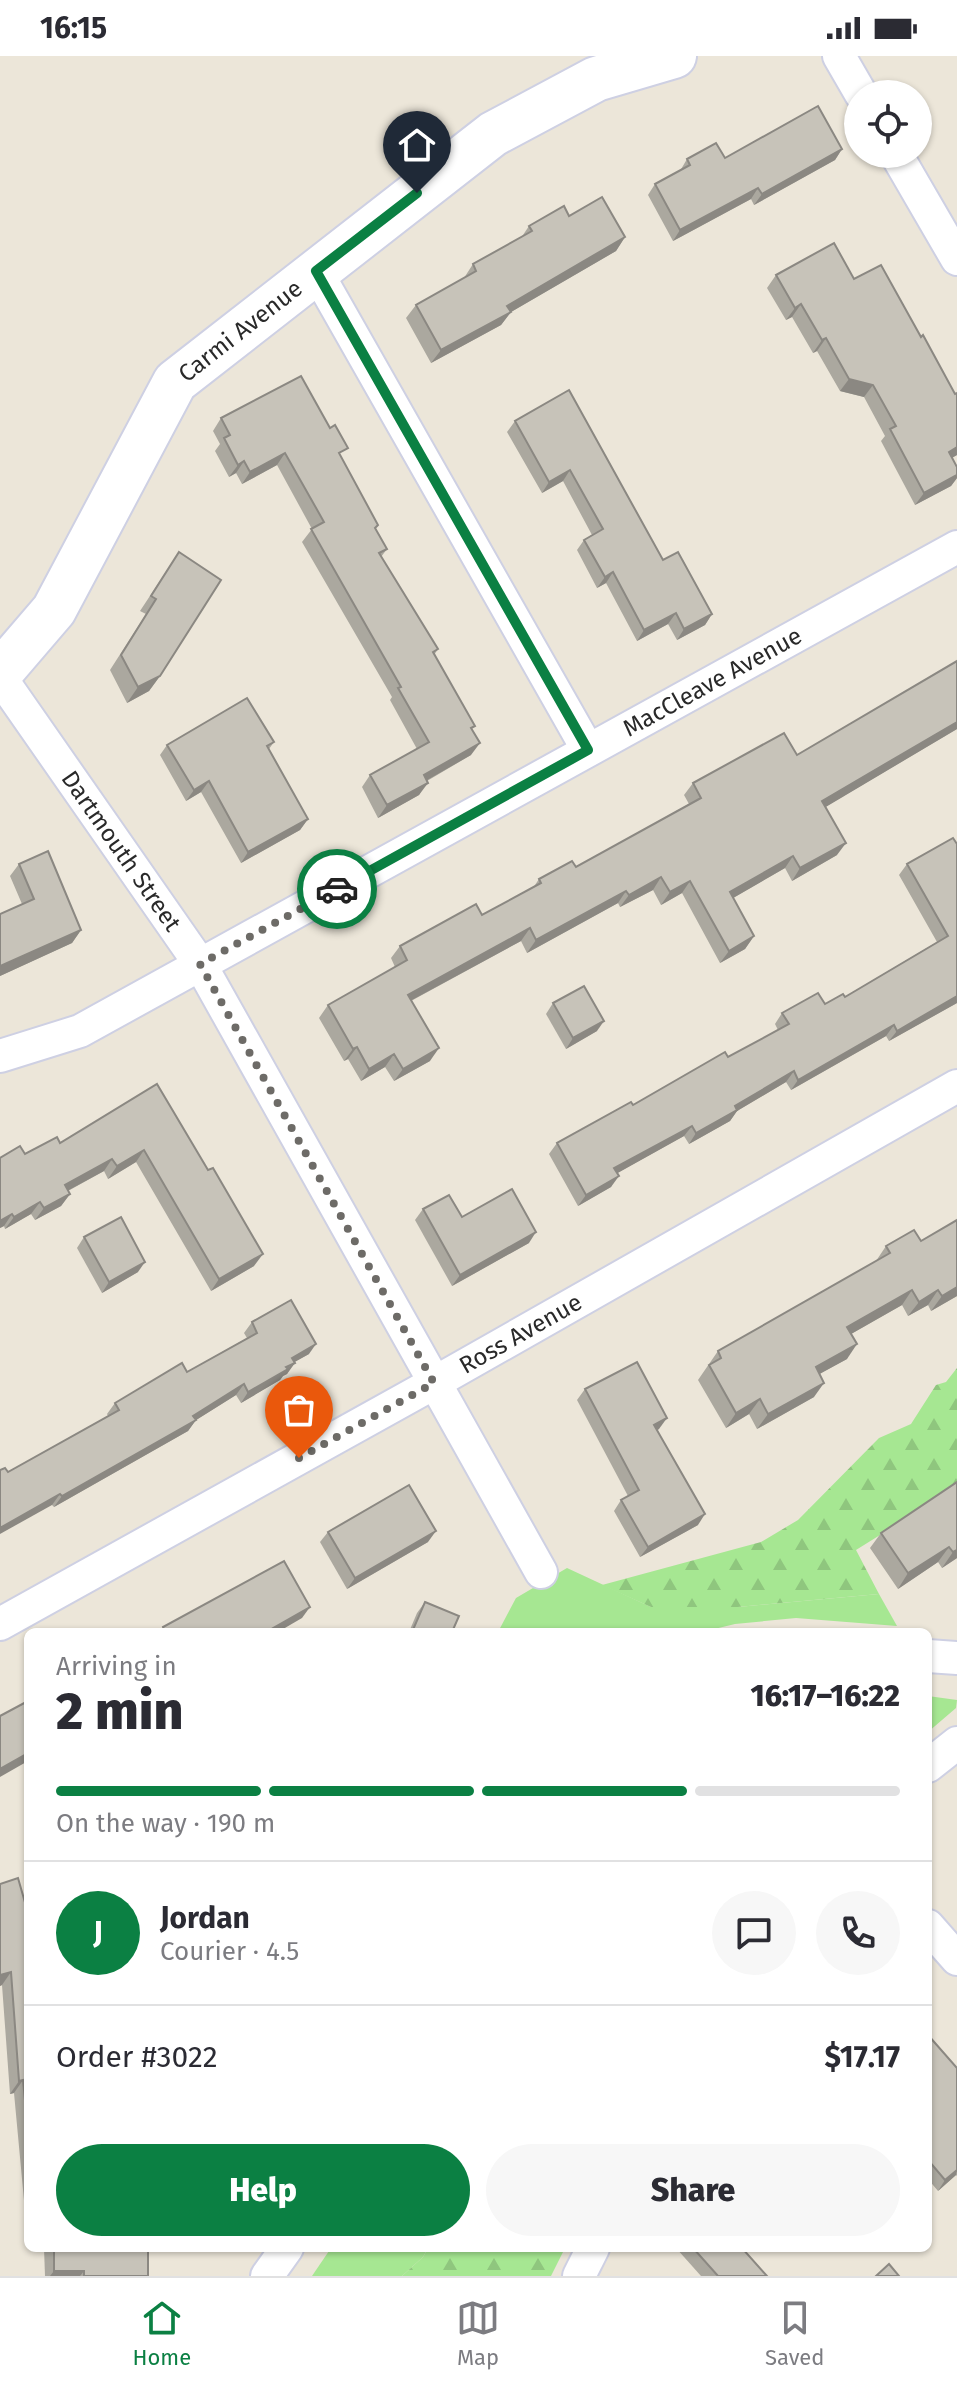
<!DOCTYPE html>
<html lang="en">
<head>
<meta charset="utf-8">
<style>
	body { margin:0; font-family:"Fira Sans",sans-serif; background:#f7f7f7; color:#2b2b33; height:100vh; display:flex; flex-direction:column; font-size:30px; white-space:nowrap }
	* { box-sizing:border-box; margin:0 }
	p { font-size:26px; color:#7c7c81 }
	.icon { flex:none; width:44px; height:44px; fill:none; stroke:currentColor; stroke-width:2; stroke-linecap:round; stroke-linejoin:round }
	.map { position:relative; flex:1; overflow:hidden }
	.sheet { position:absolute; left:24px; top:1572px; width:908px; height:624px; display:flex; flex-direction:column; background:#fff; border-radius:12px; box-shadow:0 2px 6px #0004 }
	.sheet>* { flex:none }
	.fabs { position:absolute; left:844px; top:24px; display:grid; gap:16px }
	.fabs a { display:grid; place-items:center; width:88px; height:88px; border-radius:50%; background:#fff; box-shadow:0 2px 6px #0004; font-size:40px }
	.pin { position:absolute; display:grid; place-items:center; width:68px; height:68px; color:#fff; margin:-82px -34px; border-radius:50% 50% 50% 0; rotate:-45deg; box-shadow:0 0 8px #0007 }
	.pin .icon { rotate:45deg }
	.courier { position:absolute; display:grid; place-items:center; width:80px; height:80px; margin:-40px; border:6px solid #0b8043; border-radius:50%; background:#fff; color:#222; box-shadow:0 2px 10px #0007 }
	.summary em { font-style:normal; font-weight:800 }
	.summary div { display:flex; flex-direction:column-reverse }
	.summary { display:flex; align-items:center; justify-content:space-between; height:136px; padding:0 32px }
	h1 { font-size:52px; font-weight:800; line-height:60px }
	.bar { display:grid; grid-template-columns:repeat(4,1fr); gap:12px 8px; align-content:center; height:96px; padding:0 32px }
	.bar i { height:10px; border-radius:6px; background:#e1e1e2 }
	.bar .active { background:#0b8043 }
	.bar p { grid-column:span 4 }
	.line { display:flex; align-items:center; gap:20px; padding:0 32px; border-top:2px solid #e1e1e2 }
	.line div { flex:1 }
	.round { display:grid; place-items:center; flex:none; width:84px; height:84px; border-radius:42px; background:#f7f7f7 }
	.button { display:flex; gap:16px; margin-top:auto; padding:16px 32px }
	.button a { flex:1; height:92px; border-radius:48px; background:#0b8043; color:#fff; font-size:32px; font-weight:800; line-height:92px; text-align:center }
	.button a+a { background:#f7f7f7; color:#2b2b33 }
	.status { display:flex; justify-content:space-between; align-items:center; height:56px; padding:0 40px; background:#fff; direction:ltr }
	.status svg { height:22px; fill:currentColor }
	.dock { display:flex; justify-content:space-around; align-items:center; height:112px; border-top:2px solid #e1e1e2; background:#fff; font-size:22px; color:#7c7c81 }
	.dock a { display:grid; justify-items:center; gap:4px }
	.dock .active { color:#0b8043 }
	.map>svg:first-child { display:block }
</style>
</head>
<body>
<div class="status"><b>16:15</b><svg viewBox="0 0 49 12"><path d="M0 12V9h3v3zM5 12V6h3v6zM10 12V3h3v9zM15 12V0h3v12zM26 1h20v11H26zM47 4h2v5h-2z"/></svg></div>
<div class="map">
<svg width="957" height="2220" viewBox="0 0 957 2220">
	<defs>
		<pattern id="forest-firs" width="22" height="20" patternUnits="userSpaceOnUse" patternTransform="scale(2)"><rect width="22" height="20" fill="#a6e792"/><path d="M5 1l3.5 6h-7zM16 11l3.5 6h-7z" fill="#8fc67e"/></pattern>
	</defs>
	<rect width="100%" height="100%" fill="#ece6d9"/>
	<!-- grass -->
	<g fill="#a6e792">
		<polygon points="567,1512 651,1551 738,1551 879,1538 897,1570 796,1562 735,1568 702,1576 498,1576 516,1542"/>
		<polygon points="928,1640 957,1644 956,1652 928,1676"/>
		<polygon points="331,2192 428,2192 423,2201 402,2220 312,2220"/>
	</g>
	<!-- forest -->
	<g fill="url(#forest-firs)">
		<polygon points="957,1312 957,1431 856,1494 879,1538 738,1551 651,1551 602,1529 761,1486 798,1464 879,1382 911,1368 936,1329 946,1326"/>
		<polygon points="428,2192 565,2192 551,2220 402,2220 423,2201"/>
	</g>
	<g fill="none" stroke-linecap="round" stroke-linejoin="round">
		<!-- street casing -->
		<g stroke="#ced0e3" stroke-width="36">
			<g id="street">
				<polyline points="839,0 861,38"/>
				<polyline points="896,98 957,203"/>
				<polyline points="316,215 588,694"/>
				<path id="s1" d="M 0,621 L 200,908 L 541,1516"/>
				<path id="s2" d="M 0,1000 L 80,975 L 957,491"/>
				<path id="s3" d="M 0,1568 L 434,1327 L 957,1030"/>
				<polyline points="928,1600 957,1602"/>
				<polyline points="928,1710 957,1687"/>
				<polyline points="928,1870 957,1903"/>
				<polyline points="267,2220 287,2192"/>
				<polyline points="579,2220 593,2192"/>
			</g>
		</g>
		<!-- secondary casing -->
		<g stroke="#ced0e3" stroke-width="48">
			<g id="secondary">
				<path id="s4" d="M 0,617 L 54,554 L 175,326 L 493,78 L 596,23 L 674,0"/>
			</g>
		</g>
		<!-- street -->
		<use href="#street" stroke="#fff" stroke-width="32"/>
		<!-- secondary -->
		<use href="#secondary" stroke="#fff" stroke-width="44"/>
	</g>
	<!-- wall -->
	<g fill="#aba89f">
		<polygon points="842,93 835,104 754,149 751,143 673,185 648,139 655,128 680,115 687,103 725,102"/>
		<polygon points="569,160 625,181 616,195 511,256 501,269 431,307 406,262 416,249 464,222 473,208 521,182 529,170"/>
		<polygon points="776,219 854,223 921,281 955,338 957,337 957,399 952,402 957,411 957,422 951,430 915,449 881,385 885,380 864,341 840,335 817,295 813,297 792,261 786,264 767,232"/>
		<polygon points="569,334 663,504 712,558 705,569 677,584 668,568 637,585 606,527 597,532 577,494 584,484 592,479 563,425 542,437 507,376 515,365"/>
		<polygon points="221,362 341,402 376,473 387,493 381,501 438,593 434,599 472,674 471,699 427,725 419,739 378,762 362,731 370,719 417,693 390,644 392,641 302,486 312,473 277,409 242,428 236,417 229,421 215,395 220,388 213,375"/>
		<polygon points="179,496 160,620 149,635 127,647 110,614 146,558 140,555"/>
		<polygon points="957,605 957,673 825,751 837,799 792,825 785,812 733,842 754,880 745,893 720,907 682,837 661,849 653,834 620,851 618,847 527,897 521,885 411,945 430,1005 394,1025 385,1011 361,1025 348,1003 344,1005 319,962 328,949 395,911 391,902 400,890 482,859 533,832 539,823 576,811 689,748 684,739 693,727 797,699"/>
		<polygon points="274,686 269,693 308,763 300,774 241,807 201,736 186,745 160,699 167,689"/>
		<polygon points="953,782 957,947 889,985 886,980 791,1034 786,1026 737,1055 730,1065 689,1088 684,1080 617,1117 611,1131 578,1150 549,1098 557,1087 728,1001 778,974 775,968 782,957 825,948 845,941 937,886 899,819 907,808"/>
		<polygon points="19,808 81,874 72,887 0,920 0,858 22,848 10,820"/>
		<polygon points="553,947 597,975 566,993 546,958"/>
		<polygon points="157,1028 254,1210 211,1235 136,1106 108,1123 104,1115 68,1135 70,1138 61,1150 35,1164 31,1158 5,1173 4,1170 0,1172 0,1102 25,1098 60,1087"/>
		<polygon points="423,1153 462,1161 529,1187 452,1230 415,1164"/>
		<polygon points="957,1164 957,1240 931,1255 928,1249 908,1260 902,1249 851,1278 847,1303 819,1318 814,1341 757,1373 749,1358 726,1372 698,1324 718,1295 876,1205 886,1190 921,1185"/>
		<polygon points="84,1181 138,1216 102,1237 77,1192"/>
		<polygon points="252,1266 309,1298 294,1306 287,1318 283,1320 280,1324 241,1347 236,1339 196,1364 188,1375 54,1451 52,1449 8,1416 108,1360 107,1358 115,1347 187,1316 247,1282 244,1277"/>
		<polygon points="585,1333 659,1373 657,1374 698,1469 640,1501 614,1455 621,1444 628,1440 577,1344"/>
		<polygon points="957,1426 957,1502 942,1512 938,1506 898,1533 870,1492 881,1477"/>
		<polygon points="328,1476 428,1486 347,1533 320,1486"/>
		<polygon points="425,1546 452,1576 409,1576 417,1557"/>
		<polygon points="0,1828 28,1857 28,2155 25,2155 14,2037 10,2038 2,1929 0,1930"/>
		<polygon points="928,1979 957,2012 957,2120 956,2119 938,2135 928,2123"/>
		<polygon points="44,2192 148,2192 148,2220 45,2220"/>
		<polygon points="676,2192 742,2192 767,2220 701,2220"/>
	</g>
	<!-- shaded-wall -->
	<g fill="#8b8882">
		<polygon points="842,93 835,104 754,149 762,138"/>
		<polygon points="758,132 751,143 673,185 680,174"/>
		<polygon points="625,181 616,195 511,256 501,269 431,307 441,294 507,250"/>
		<polygon points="801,248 792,261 786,264 795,252"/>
		<polygon points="826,282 817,295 813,297 822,284"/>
		<polygon points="849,323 873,329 864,341 840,335"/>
		<polygon points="957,391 957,399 940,408 949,396"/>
		<polygon points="285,397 277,409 242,428 250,416"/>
		<polygon points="244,405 236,417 229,421 238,409"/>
		<polygon points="570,414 563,425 542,437 549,426"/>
		<polygon points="957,419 957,422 951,430 915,449 924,437"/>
		<polygon points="613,516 606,527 597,532 605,521"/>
		<polygon points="676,557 668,568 637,585 644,574"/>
		<polygon points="712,558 705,569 677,584 684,573"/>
		<polygon points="160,620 149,635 127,647 138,631"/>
		<polygon points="957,666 957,673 814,758 822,745"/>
		<polygon points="480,687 471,699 415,731 424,719"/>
		<polygon points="209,725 201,736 186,745 194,734"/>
		<polygon points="428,727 419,739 378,762 387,749"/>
		<polygon points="308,763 300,774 241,807 248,796"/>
		<polygon points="846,787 837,799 792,825 800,812"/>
		<polygon points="793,800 785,812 721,849 730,836"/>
		<polygon points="661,821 653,834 620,851 629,839"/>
		<polygon points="690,825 682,837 661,849 670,836"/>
		<polygon points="626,835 618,847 527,897 536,884"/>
		<polygon points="530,872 521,885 399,951 408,939"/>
		<polygon points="81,874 72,887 0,920 0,910"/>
		<polygon points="754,880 745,893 720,907 729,895"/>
		<polygon points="957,940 957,947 889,985 897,975"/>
		<polygon points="604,965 597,975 566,993 573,982"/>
		<polygon points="894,969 886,980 791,1034 798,1024"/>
		<polygon points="357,991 348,1003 344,1005 353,993"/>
		<polygon points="439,992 430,1005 394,1025 403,1013"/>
		<polygon points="394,998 385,1011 361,1025 369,1013"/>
		<polygon points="794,1015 786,1026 737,1055 730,1065 689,1088 696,1077 735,1050"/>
		<polygon points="692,1070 684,1080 607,1123 614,1112"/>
		<polygon points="144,1094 136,1106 108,1123 117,1110"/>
		<polygon points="112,1103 104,1115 56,1141 65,1129"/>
		<polygon points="619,1120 611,1131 578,1150 586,1139"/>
		<polygon points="70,1138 61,1150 35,1164 44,1152"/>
		<polygon points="40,1146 31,1158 5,1173 14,1161"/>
		<polygon points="12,1158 4,1170 0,1172 0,1165"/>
		<polygon points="536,1176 529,1187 452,1230 460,1219"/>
		<polygon points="263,1198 254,1210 211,1235 219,1223"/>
		<polygon points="145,1206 138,1216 102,1237 109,1226"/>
		<polygon points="957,1231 957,1240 931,1255 942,1240"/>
		<polygon points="912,1234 902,1249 837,1286 847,1271"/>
		<polygon points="938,1234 928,1249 908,1260 919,1246"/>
		<polygon points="316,1288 309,1298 284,1312 292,1302"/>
		<polygon points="857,1288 847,1303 805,1326 816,1311"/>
		<polygon points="295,1307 287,1318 283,1320 280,1324 241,1347 248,1336"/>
		<polygon points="824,1327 814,1341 757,1373 768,1358"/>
		<polygon points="244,1328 236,1339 193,1366 196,1364 188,1375 54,1451 62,1440"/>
		<polygon points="760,1343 749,1358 726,1372 736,1357"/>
		<polygon points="667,1362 659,1373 647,1380 654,1369"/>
		<polygon points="60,1438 52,1449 0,1478 0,1472"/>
		<polygon points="705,1458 698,1469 640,1501 648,1491"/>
		<polygon points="436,1475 428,1486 347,1533 355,1522"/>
		<polygon points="949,1491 938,1506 898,1533 908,1517"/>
		<polygon points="957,1494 957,1502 942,1512 953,1496"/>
		<polygon points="310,1551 302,1562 278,1576 266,1576"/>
		<polygon points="28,1697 28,1705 0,1721 0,1713"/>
		<polygon points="11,1916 2,1929 0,1930 0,1919"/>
		<polygon points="23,2024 14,2037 10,2038 19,2025"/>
		<polygon points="957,2114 956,2119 938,2135 945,2124"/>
		<polygon points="54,2215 84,2215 80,2220 50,2220"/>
	</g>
	<!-- building -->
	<g fill="#c7c3b9" stroke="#8b8882" stroke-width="2">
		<polygon points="818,50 842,93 762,138 758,132 680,174 655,128 690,109 687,103 716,87 725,102"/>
		<polygon points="602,141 625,181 507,250 511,256 441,294 416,249 476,215 473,208 532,175 529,170 564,150 569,160"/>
		<polygon points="834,187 854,223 881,209 921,281 923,279 955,338 957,337 957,391 949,396 957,411 957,419 924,437 890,373 896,370 873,329 849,323 826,282 822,284 801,248 795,252 776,219"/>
		<polygon points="301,320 330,372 335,369 348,392 339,397 378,469 375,472 387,493 379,497 438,593 433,596 475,670 471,672 480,687 424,719 428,727 387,749 370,719 429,686 398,632 401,631 311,473 324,466 285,397 250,416 244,405 238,409 224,382 230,379 221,362"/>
		<polygon points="569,334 663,504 678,496 712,558 684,573 676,557 644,574 613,516 605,521 584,484 603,473 570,414 549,426 515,365"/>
		<polygon points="179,496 221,524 160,620 138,631 121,599 156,543 151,540"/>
		<polygon points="957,605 957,666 822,745 846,787 800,812 793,800 730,836 754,880 729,895 690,825 670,836 661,821 629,839 626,835 536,884 530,872 408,939 439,992 403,1013 394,998 369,1013 357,991 353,993 328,949 407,904 400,890 476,848 482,859 541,827 539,823 572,805 576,811 701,742 693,727 784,677 797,699"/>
		<polygon points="247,642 274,686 267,690 308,763 248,796 209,725 194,734 167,689"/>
		<polygon points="953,782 957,788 957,940 897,975 894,969 798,1024 794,1015 735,1050 737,1054 696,1077 692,1070 614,1112 619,1120 586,1139 557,1087 631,1046 633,1049 725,996 728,1001 789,968 782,957 818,937 825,948 843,938 845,941 948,880 907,808"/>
		<polygon points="48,795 81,874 0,910 0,858 34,843 19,808"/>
		<polygon points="584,930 604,965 573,982 553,947"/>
		<polygon points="157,1028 208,1114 213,1112 263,1198 219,1223 144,1094 117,1110 112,1103 65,1129 70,1138 44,1152 40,1146 14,1161 12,1158 0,1165 0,1102 20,1090 25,1098 57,1081 60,1087"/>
		<polygon points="512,1133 536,1176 460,1219 423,1153 449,1139 462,1161"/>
		<polygon points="121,1161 145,1206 109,1226 84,1181"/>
		<polygon points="957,1164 957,1231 942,1240 938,1234 919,1246 912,1234 847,1271 857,1288 816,1311 824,1327 768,1358 760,1343 736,1357 709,1309 721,1302 718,1295 890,1197 886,1190 914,1174 921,1185"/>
		<polygon points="291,1244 316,1288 292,1302 295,1307 286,1311 288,1313 248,1336 244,1328 193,1360 196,1364 62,1440 60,1438 0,1472 0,1414 5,1412 8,1416 119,1354 115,1347 182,1307 187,1316 257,1277 252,1266"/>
		<polygon points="637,1306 667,1362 654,1369 705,1458 648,1491 621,1444 639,1434 585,1333"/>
		<polygon points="957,1426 957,1494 953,1496 949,1491 908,1517 881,1477"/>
		<polygon points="409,1429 436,1475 355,1522 328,1476"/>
		<polygon points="284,1505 310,1551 266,1576 165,1576 163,1571"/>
		<polygon points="425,1546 459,1560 452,1576 412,1576"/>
		<polygon points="28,1645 28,1697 0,1713 0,1660"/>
		<polygon points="18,1822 28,1857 28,2076 23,2024 19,2025 11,1916 0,1919 0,1828"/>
		<polygon points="928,1979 957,2012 957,2114 945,2124 928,2104"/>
		<polygon points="54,2192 148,2192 148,2220 84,2220 84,2215 54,2215"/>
		<polygon points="693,2192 742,2192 767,2220 718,2220"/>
		<polygon points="889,2208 899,2220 876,2220"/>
	</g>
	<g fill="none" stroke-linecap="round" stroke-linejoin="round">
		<!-- done -->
		<polyline stroke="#6d6b67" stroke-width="8" stroke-dasharray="0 14.4" points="299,1402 434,1327 200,908 337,833"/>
		<!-- route -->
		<polyline stroke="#0b8043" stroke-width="10" points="337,833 588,694 316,215 417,137"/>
	</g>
	<g text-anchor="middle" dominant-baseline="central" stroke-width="6" stroke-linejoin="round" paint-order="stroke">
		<!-- street labels -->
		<g font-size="24" fill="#292929" stroke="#fff">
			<text stroke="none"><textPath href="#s4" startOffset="424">Carmi Avenue</textPath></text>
			<text stroke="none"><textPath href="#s2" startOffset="806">MacCleave Avenue</textPath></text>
			<text stroke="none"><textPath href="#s1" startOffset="212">Dartmouth Street</textPath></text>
			<text stroke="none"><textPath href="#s3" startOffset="596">Ross Avenue</textPath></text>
		</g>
	</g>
</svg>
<div class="fabs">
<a><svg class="icon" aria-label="locate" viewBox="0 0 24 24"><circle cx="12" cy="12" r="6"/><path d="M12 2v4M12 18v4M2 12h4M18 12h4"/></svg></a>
</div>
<div class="pin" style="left:299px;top:1402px;background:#ea580c"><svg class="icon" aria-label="bag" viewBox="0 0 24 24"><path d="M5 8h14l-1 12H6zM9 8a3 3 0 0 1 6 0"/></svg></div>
<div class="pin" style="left:417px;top:137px;background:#1f2937"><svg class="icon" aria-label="home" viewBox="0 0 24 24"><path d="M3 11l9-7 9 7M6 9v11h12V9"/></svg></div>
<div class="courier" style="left:337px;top:833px"><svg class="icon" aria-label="car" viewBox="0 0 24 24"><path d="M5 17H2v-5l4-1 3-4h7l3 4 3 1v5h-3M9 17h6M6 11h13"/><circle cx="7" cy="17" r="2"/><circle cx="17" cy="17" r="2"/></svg></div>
<section class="sheet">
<div class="summary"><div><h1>2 min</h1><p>Arriving in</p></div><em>16:17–16:22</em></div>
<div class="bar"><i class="active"></i><i class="active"></i><i class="active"></i><i></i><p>On the way · 190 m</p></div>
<div class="line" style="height:144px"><b class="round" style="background:#0b8043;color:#fff">J</b><div><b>Jordan</b><p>Courier · 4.5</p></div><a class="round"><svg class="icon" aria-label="chat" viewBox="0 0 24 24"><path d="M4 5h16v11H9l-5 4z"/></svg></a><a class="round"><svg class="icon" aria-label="phone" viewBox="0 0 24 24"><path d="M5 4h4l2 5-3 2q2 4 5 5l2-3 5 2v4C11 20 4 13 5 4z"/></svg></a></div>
<div class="line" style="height:104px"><div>Order #3022</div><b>$17.17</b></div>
<div class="button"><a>Help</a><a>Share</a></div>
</section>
</div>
<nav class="dock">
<a class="active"><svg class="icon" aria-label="home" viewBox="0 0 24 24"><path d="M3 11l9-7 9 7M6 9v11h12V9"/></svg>Home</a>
<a><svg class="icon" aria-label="map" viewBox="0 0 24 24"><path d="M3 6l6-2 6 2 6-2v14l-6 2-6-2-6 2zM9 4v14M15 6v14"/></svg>Map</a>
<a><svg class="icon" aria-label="saved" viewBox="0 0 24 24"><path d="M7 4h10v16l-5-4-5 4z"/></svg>Saved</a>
</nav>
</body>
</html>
